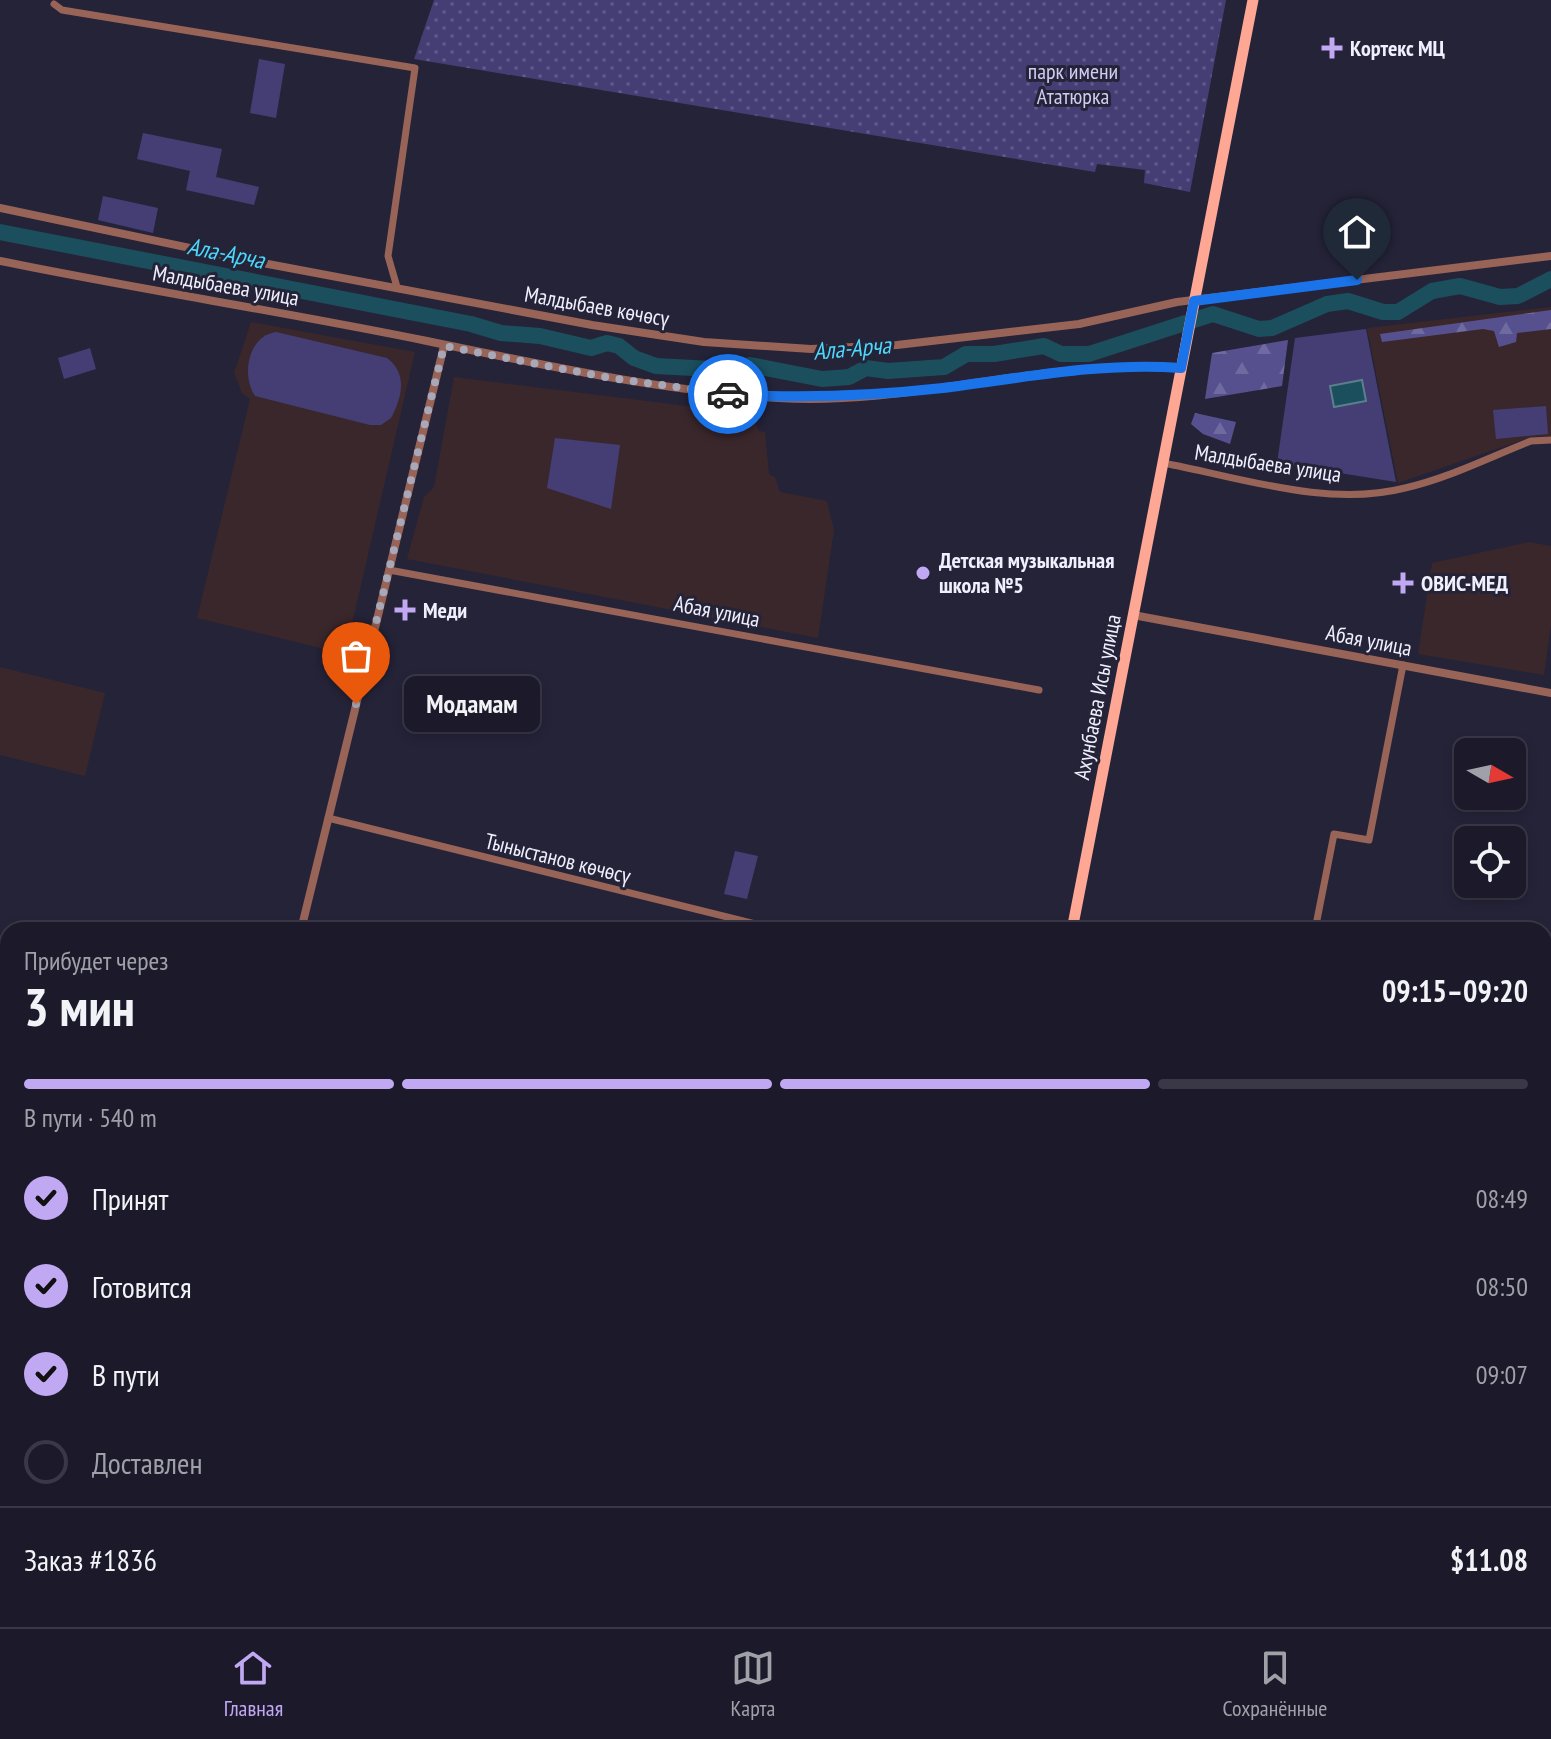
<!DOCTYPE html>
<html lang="ru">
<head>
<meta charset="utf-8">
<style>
	body { margin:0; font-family:"PT Sans Narrow",sans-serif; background:#292736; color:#f1f3f6; height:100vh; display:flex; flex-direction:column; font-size:30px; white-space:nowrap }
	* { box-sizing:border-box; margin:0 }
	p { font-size:26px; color:#a0a1a8 }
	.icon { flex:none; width:44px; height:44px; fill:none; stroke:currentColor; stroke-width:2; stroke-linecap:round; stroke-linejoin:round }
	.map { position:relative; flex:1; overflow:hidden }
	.details { position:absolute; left:0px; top:922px; width:1552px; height:706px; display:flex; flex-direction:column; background:#1c1a2a; border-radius:24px 24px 0 0; box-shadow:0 4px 12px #0003,0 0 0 2px #3a3847 }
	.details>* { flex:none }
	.needle { width:52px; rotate:99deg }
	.fabs { position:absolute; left:1454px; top:738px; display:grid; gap:16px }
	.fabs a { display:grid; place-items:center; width:72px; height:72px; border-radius:12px; background:#1c1a2a; box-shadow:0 4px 12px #0003,0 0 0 2px #3a3847; font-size:40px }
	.pin { position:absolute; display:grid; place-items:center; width:68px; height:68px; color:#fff; margin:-82px -34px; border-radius:50% 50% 50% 0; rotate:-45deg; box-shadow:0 0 8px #0007 }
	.pin .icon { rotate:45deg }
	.courier { position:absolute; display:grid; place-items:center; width:80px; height:80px; margin:-40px; border:6px solid #1a73e8; border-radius:50%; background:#fff; color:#222; box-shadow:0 2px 10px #0007 }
	.bubble { position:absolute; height:56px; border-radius:12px; background:#1c1a2a; box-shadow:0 4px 12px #0003,0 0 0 2px #3a3847; font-size:26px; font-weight:800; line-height:56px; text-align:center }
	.overview em { font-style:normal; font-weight:800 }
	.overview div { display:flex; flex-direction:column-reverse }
	.overview { display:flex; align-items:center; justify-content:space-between; height:136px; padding:0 24px }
	h1 { font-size:52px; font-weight:800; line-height:60px }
	.bar { display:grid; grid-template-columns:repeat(4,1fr); gap:12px 8px; align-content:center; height:96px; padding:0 24px }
	.bar i { height:10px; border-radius:6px; background:#3a3847 }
	.bar .current { background:#c1a8f3 }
	.bar p { grid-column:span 4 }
	.line { display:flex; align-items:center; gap:20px; padding:0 24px; border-top:2px solid #3a3847 }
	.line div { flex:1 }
	ol { padding:0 24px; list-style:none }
	li { display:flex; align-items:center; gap:24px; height:88px }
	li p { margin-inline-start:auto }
	li .icon { padding:8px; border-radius:50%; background:#c1a8f3; color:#111; stroke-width:4 }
	li:last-child { color:#a0a1a8 }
	li i { width:44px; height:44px; border:4px solid #3a3847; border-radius:50% }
	.menu { display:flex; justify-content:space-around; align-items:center; height:112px; border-top:2px solid #3a3847; background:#1c1a2a; font-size:22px; color:#a0a1a8 }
	.menu a { display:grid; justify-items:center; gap:4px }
	.menu .current { color:#c1a8f3 }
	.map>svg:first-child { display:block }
</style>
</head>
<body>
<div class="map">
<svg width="1551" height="1627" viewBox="0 0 1551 1627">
	<defs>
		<pattern id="grass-dots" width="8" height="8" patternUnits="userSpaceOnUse" patternTransform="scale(2)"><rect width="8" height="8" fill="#443e75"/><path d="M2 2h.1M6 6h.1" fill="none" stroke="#5f5a8a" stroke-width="1.8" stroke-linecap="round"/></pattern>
		<pattern id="forest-firs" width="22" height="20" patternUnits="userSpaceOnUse" patternTransform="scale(2)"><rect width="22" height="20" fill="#57508e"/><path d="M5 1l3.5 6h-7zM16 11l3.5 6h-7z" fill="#6f6a9f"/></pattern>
	</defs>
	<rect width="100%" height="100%" fill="#252338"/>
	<!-- education -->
	<g fill="#3a272c">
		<polygon points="1551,307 1551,436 1531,437 1398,483 1367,328"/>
		<polygon points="251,322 415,352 345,654 197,618 250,399 242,393 234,373"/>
		<polygon points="454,377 752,414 759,431 765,432 769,474 775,477 780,492 827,501 834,530 818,638 407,559 424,497 434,487"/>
		<polygon points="1529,542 1551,546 1551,625 1544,675 1418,654 1432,563"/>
		<polygon points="0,667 105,693 85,776 0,755"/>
		<polygon points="153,1620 894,1620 892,1627 151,1627"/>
	</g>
	<!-- grass -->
	<g fill="url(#grass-dots)">
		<polygon points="434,0 1226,0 1190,192 1144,183 1145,170 1097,164 1095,172 414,59"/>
		<polygon points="932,1620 1284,1620 1283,1627 930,1627"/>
	</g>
	<!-- forest -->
	<g fill="url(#forest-firs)">
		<polygon points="1551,310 1551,329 1517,333 1516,342 1499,347 1494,331 1483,329 1382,342 1380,334"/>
		<polygon points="1288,340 1282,386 1205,399 1212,353"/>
		<polygon points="1195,413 1236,422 1230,444 1203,434 1191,424"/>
	</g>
	<!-- pitch -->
	<g fill="#443e75">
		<polygon points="259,59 285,64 276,118 250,113"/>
		<polygon points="143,133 222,149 216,177 259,187 254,205 186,190 190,171 137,159"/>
		<polygon points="103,196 158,208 153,233 98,220"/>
		<polygon points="1366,329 1396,482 1277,463 1295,338"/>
		<path d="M 276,332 L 387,358 C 408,374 402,397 391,418 L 381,425 L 370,425 L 255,396 C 241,375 248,336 276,332 Z"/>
		<polygon points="90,348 96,369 64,379 58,358"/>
		<polygon points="1546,406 1548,434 1496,439 1493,410"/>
		<polygon points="555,438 620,445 611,509 547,488"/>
		<polygon points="735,851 758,856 747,899 724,894"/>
	</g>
	<!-- water -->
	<polygon fill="#1b4f5d" stroke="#5b7f8d" stroke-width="2" points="1362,380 1366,401 1334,407 1330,386"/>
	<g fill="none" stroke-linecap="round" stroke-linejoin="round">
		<!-- canal -->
		<g stroke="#1b4f5d" stroke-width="9">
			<polyline points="1544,1602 1551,1579"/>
			<polyline points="1531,1627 1535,1620"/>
		</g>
		<!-- river -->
		<polyline stroke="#1b4f5d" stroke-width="16" points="0,232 471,324 501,333 540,336 591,348 607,343 619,346 634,358 656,366 730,370 750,365 822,379 849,377 866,368 888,371 944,367 966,354 994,354 1044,346 1061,354 1089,354 1213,314 1259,329 1272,328 1327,304 1348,301 1383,312 1398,312 1432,291 1460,286 1500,297 1518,296 1551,279"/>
		<!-- minor -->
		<g stroke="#986458" stroke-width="7">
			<polyline points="54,4 62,10 415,68 388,256 397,287"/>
			<path d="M 1163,463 C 1239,477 1327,508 1405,488 C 1449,478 1490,457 1531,441 L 1551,440"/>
			<polyline points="389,570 1039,690"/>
			<polyline points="328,818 780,930"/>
			<polyline points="1315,930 1334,834 1369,840 1403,665"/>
			<polyline points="0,1507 8,1509"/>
			<polyline points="1287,1627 1289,1620"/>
			<polyline points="1473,1627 1475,1620"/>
		</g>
		<!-- tertiary -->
		<g stroke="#986458" stroke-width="8">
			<polyline points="0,208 247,260 592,325 704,342 811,349 897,345 1079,324 1177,302 1551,256"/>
			<path d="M 0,261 C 142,290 285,312 427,341 C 544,365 659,391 779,398 C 914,406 1046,358 1181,368"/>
			<polyline points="1133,615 1551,693"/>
			<polyline points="301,930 444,346"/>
			<polyline points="125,1627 126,1620"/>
		</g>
		<!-- primary -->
		<g stroke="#fea794" stroke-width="11">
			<polyline points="1072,930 1253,0"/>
			<polyline points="0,1093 8,1095"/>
			<polyline points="1544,1463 1551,1465"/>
			<polyline points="919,1627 921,1620"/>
		</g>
	</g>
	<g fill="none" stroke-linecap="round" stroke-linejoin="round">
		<!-- done -->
		<polyline stroke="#a8a8b8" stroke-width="8" stroke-dasharray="0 14.4" points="356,704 444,346 610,378 728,394"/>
		<!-- route -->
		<path stroke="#1a73e8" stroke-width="10" d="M 728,394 C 801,399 870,396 943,388 C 1023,378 1100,362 1181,368 L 1194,301 L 1357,280"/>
	</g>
	<!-- markers -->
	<g fill="#c1a8f3" stroke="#252338" stroke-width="3">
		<path d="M1328 36h8v8h8v8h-8v8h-8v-8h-8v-8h8z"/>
		<circle cx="923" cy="573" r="8"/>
		<path d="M1399 571h8v8h8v8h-8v8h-8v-8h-8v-8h8z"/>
		<path d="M401 598h8v8h8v8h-8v8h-8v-8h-8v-8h8z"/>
	</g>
	<g text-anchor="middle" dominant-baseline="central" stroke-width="6" stroke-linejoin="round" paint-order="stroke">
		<!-- poi labels -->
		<g font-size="22" font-weight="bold" fill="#efeffd" stroke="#252338" text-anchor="start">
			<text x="1350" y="48">Кортекс МЦ</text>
			<text x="939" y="560">Детская музыкальная<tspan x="939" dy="25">школа №5</tspan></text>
			<text x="1421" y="583">ОВИС-МЕД</text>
			<text x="423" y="610">Меди</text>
		</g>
		<!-- park labels -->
		<g font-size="22" fill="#cfcdf2" stroke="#252338">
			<text x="1073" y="71">парк имени<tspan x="1073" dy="25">Ататюрка</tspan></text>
		</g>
		<!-- street labels -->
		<g font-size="22" fill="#efeffd" stroke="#252338">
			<text transform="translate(226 285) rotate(10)">Малдыбаева улица</text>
			<text transform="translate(597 306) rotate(10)">Малдыбаев көчөсү</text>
			<text transform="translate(1268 463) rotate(9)">Малдыбаева улица</text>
			<text transform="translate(717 611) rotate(11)">Абая улица</text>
			<text transform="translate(1369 640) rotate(11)">Абая улица</text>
			<text transform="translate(1097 697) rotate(-79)">Ахунбаева Исы улица</text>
			<text transform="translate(558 858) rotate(14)">Тыныстанов көчөсү</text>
		</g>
		<!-- water labels -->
		<g font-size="24" font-style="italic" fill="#4bd8fd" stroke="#252338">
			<text transform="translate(226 253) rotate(11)">Ала-Арча</text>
			<text transform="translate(852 348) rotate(-5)">Ала-Арча</text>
		</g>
	</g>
</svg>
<div class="fabs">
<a><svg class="needle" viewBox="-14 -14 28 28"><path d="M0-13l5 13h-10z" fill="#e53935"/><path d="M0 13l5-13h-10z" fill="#a0a1a8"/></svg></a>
<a><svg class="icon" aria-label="locate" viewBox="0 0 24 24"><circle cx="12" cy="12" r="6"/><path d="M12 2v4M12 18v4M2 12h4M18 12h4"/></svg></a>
</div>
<div class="pin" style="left:356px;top:704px;background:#ea580c"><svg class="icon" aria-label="bag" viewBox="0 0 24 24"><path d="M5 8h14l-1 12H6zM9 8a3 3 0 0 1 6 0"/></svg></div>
<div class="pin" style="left:1357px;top:280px;background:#1f2937"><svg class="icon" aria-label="home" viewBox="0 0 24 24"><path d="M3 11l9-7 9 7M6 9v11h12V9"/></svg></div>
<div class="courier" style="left:728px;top:394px"><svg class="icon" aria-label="car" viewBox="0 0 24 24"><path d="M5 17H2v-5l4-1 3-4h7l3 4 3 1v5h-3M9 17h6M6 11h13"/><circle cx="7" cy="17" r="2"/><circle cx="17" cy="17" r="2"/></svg></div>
<div class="bubble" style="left:404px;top:676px;width:136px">Модамам</div>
<section class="details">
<div class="overview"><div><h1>3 мин</h1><p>Прибудет через</p></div><em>09:15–09:20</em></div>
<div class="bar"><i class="current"></i><i class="current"></i><i class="current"></i><i></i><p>В пути · 540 m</p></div>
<ol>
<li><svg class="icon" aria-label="check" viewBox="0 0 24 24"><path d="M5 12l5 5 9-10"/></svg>Принят<p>08:49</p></li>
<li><svg class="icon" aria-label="check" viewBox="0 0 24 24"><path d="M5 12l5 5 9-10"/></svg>Готовится<p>08:50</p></li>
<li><svg class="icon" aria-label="check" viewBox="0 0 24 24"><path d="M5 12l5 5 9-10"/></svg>В пути<p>09:07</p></li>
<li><i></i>Доставлен</li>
</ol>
<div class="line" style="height:104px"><div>Заказ #1836</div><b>$11.08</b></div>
</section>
</div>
<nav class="menu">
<a class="current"><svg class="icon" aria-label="home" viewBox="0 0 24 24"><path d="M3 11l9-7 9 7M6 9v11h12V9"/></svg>Главная</a>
<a><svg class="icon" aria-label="map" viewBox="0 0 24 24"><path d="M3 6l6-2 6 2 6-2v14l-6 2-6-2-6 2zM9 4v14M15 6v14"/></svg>Карта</a>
<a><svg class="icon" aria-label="saved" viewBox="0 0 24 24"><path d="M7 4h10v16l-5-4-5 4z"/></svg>Сохранённые</a>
</nav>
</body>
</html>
